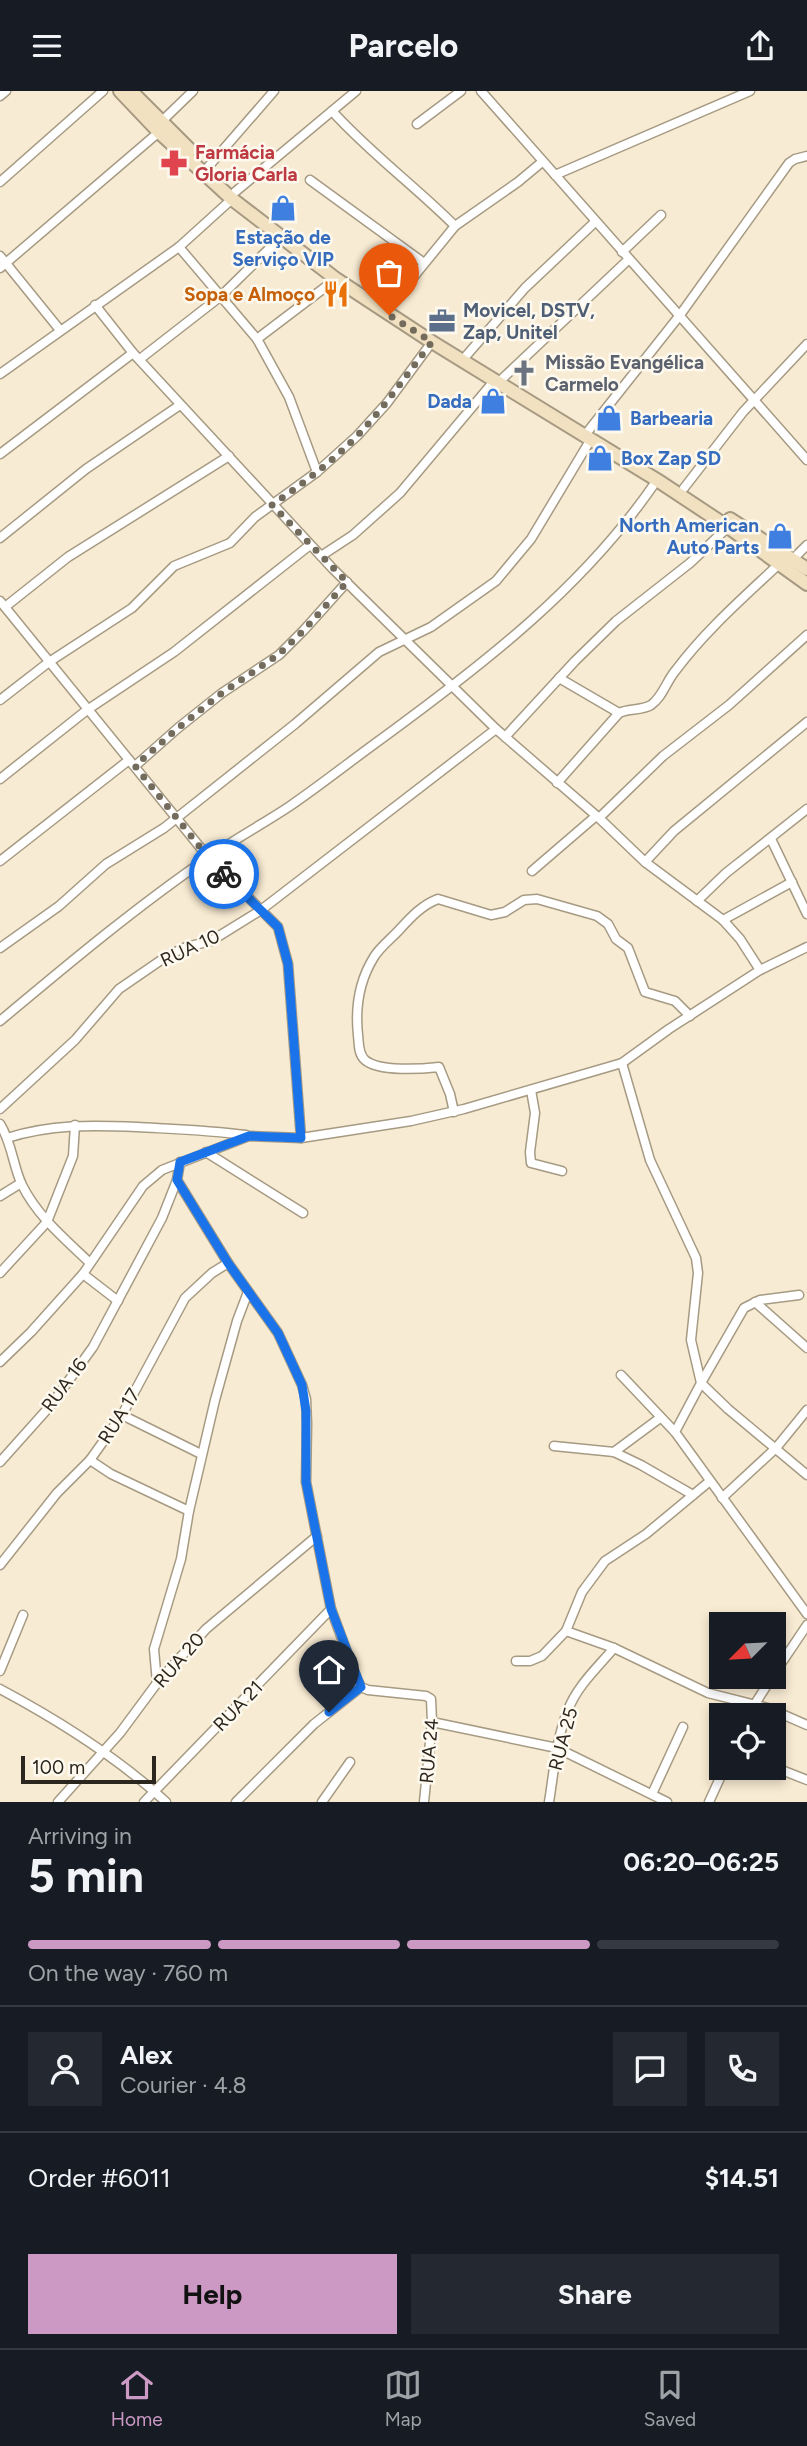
<!DOCTYPE html>
<html lang="en">
<head>
<meta charset="utf-8">
<style>
	body { margin:0; font-family:Figtree,sans-serif; background:#242831; color:#f1f3f6; height:100vh; display:flex; flex-direction:column; font-size:26px; white-space:nowrap }
	* { box-sizing:border-box; margin:0 }
	p { font-size:23px; color:#9ea1a6 }
	.icon { flex:none; width:38px; height:38px; fill:none; stroke:currentColor; stroke-width:2; stroke-linecap:round; stroke-linejoin:round }
	.map { position:relative; height:1711px; overflow:hidden }
	.drawer { display:flex; flex-direction:column; background:#171b24; flex:1 }
	.drawer>* { flex:none }
	.needle { width:46px; rotate:246deg }
	.buttons { position:absolute; left:709px; top:1521px; display:grid; gap:14px }
	.buttons a { display:grid; place-items:center; width:77px; height:77px; border-radius:0px; background:#171b24; box-shadow:0 4px 10px #0003; font-size:35px }
	.scale { position:absolute; left:21px; bottom:18px; width:135px; box-sizing:border-box; padding-left:7px; border:4px solid #2c271e; border-top:0; font-size:19px; line-height:24px; white-space:nowrap; color:#2c271e; -webkit-text-stroke:5px #fef9ef; paint-order:stroke }
	.pin { position:absolute; display:grid; place-items:center; width:60px; height:60px; color:#fff; margin:-72px -30px; border-radius:50% 50% 50% 0; rotate:-45deg; box-shadow:0 0 7px #0007 }
	.pin .icon { rotate:45deg }
	.courier { position:absolute; display:grid; place-items:center; width:70px; height:70px; margin:-35px; border:5px solid #1a73e8; border-radius:50%; background:#fff; color:#222; box-shadow:0 2px 9px #0007 }
	.headline em { font-style:normal; font-weight:700 }
	.headline div { display:flex; flex-direction:column-reverse }
	.headline { display:flex; align-items:center; justify-content:space-between; height:119px; padding:0 28px }
	h1 { font-size:46px; font-weight:700; line-height:52px }
	.bar { display:grid; grid-template-columns:repeat(4,1fr); gap:10px 7px; align-content:center; height:84px; padding:0 28px }
	.bar i { height:9px; border-radius:5px; background:#363941 }
	.bar .active { background:#cc99c5 }
	.bar p { grid-column:span 4 }
	.line { display:flex; align-items:center; gap:18px; padding:0 28px; border-top:2px solid #363941 }
	.line div { flex:1 }
	.round { display:grid; place-items:center; flex:none; width:74px; height:74px; border-radius:0px; background:#242831 }
	.action { display:flex; gap:14px; margin-top:auto; padding:14px 28px }
	.action a { flex:1; height:80px; border-radius:0px; background:#cc99c5; color:#111; font-size:28px; font-weight:700; line-height:80px; text-align:center }
	.action a+a { background:#242831; color:#f1f3f6 }
	header { display:flex; justify-content:space-between; align-items:center; height:91px; padding:0 28px; background:#171b24; font-size:32px; font-weight:700 }
	.tabs { display:flex; justify-content:space-around; align-items:center; height:98px; border-top:2px solid #363941; background:#171b24; font-size:19px; color:#9ea1a6 }
	.tabs a { display:grid; justify-items:center; gap:4px }
	.tabs .active { color:#cc99c5 }
	.map>svg:first-child { display:block }
</style>
</head>
<body>
<header><svg class="icon" aria-label="menu" viewBox="0 0 24 24"><path d="M4 6h16M4 12h16M4 18h16"/></svg>Parcelo<svg class="icon" aria-label="share" viewBox="0 0 24 24"><path d="M12 15V3M7 8l5-5 5 5M5 13v7h14v-7"/></svg></header>
<div class="map">
<svg width="807" height="1711" viewBox="0 0 807 1711">
	<rect width="100%" height="100%" fill="#f8ebd3"/>
	<g fill="none" stroke-linecap="round" stroke-linejoin="round">
		<!-- street casing -->
		<g stroke="#a69a83" stroke-width="11">
			<g id="street">
				<polyline points="481,0 807,369"/>
				<polyline points="0,5 6,0"/>
				<path d="M 332,20 C 370,62 415,95 455,135"/>
				<polyline points="161,31 193,0"/>
				<polyline points="417,33 461,0"/>
				<polyline points="208,76 274,0"/>
				<polyline points="555,84 750,0"/>
				<polyline points="310,89 424,172"/>
				<polyline points="0,91 103,0"/>
				<polyline points="235,101 356,0"/>
				<polyline points="179,156 257,248 289,306 317,381"/>
				<polyline points="622,161 661,124"/>
				<polyline points="0,165 60,239"/>
				<polyline points="0,177 159,41"/>
				<polyline points="95,214 133,262 333,478 496,638 599,727 645,771 723,829 740,848 760,879"/>
				<polyline points="389,216 455,135 518,91 542,71"/>
				<polyline points="257,248 336,188"/>
				<polyline points="466,265 525,197 595,131"/>
				<polyline points="140,268 221,205 280,147"/>
				<polyline points="0,283 179,156 232,108"/>
				<polyline points="503,287 628,169"/>
				<polyline points="589,339 680,224 789,72 795,68 807,65"/>
				<polyline points="0,363 133,262"/>
				<polyline points="684,397 743,321 807,253"/>
				<polyline points="0,447 86,378 180,314"/>
				<polyline points="321,465 353,444 400,402 494,290"/>
				<polyline points="792,469 807,454"/>
				<polyline points="0,510 208,766 278,836 288,873 301,1047"/>
				<polyline points="5,516 68,466 229,365"/>
				<polyline points="559,587 619,622"/>
				<polyline points="0,609 49,571 132,517 174,475 230,452 255,426 317,381 357,345 387,312 432,251"/>
				<polyline points="505,646 575,570 616,530 690,472 728,436"/>
				<polyline points="135,675 178,637 222,602 279,564 304,539 347,491"/>
				<polyline points="0,688 87,619 174,561 310,454"/>
				<path d="M 557,692 L 619,622 C 629,617 641,620 651,614 C 662,607 667,589 676,579 C 705,540 743,507 779,473"/>
				<polyline points="599,727 663,665 729,614 807,544"/>
				<polyline points="771,748 807,823"/>
				<polyline points="0,770 129,669"/>
				<polyline points="645,771 674,740 807,631"/>
				<polyline points="532,780 596,725"/>
				<polyline points="697,810 726,782 807,718"/>
				<polyline points="723,829 792,791"/>
				<polyline points="0,857 59,815 106,773 164,737 295,633 379,561 431,536 496,490 531,448 591,348"/>
				<path d="M 0,930 C 67,874 136,816 209,766 C 235,748 263,733 290,715 C 322,693 352,669 384,646 C 485,572 586,494 657,389"/>
				<polyline points="622,972 650,1069 696,1167 698,1182 691,1249 701,1292 675,1341"/>
				<polyline points="531,999 535,1022 530,1061 531,1072 562,1080"/>
				<polyline points="0,1018 75,949 119,898 167,865 186,856 211,850 261,819 496,638"/>
				<path d="M 454,1021 L 450,1003 L 439,976 C 421,978 379,981 365,969 C 358,963 359,952 358,944 C 355,916 359,890 374,866 C 380,856 392,847 400,838 C 411,826 422,814 438,808 L 491,824 L 505,821 L 524,809 L 537,808 L 597,825 L 608,833 L 616,848 L 628,857 L 645,901 L 675,910 L 690,925"/>
				<path d="M 0,1033 C 12,1052 13,1075 22,1094 C 38,1126 65,1148 90,1172"/>
				<path d="M 7,1047 C 51,1033 92,1034 137,1036 C 173,1038 209,1039 246,1044"/>
				<polyline points="206,1061 303,1122"/>
				<polyline points="177,1089 228,1172 278,1242 302,1294 306,1308 307,1333 306,1391 331,1518 357,1588 361,1596 368,1599 426,1605 431,1608 432,1631 424,1711"/>
				<polyline points="0,1105 21,1092"/>
				<polyline points="0,1182 47,1131 73,1065 75,1034"/>
				<polyline points="83,1183 118,1210"/>
				<polyline points="799,1204 760,1209 744,1217 701,1292 728,1318 807,1384"/>
				<polyline points="755,1211 807,1257"/>
				<polyline points="0,1271 31,1241 83,1183 143,1095 162,1079 249,1045 301,1047 411,1030 464,1018 622,972 669,938 760,879 807,856"/>
				<polyline points="621,1284 675,1341 807,1523"/>
				<polyline points="122,1324 201,1363"/>
				<polyline points="554,1355 614,1361 641,1374 693,1404"/>
				<polyline points="614,1361 660,1327"/>
				<polyline points="90,1369 111,1383 189,1420"/>
				<polyline points="0,1371 51,1314 93,1256 162,1127 177,1089 180,1071"/>
				<polyline points="722,1407 776,1357 807,1319"/>
				<polyline points="0,1474 57,1402 90,1369 122,1324 185,1207 212,1182 228,1172"/>
				<polyline points="566,1540 614,1557 708,1602 768,1617 807,1634"/>
				<polyline points="516,1570 530,1570 542,1565 566,1540 582,1501 605,1470 646,1443 710,1390"/>
				<polyline points="0,1580 23,1524"/>
				<polyline points="774,1583 807,1534"/>
				<polyline points="157,1592 154,1558 181,1468 189,1420 215,1309 237,1230 248,1201"/>
				<path d="M 0,1598 C 58,1629 117,1666 166,1711"/>
				<polyline points="748,1624 772,1586"/>
				<polyline points="432,1631 557,1657 667,1711"/>
				<polyline points="774,1676 807,1689"/>
				<polyline points="652,1703 683,1636"/>
				<polyline points="58,1711 120,1642 157,1592 206,1538 317,1445"/>
				<polyline points="144,1711 331,1518"/>
				<polyline points="236,1711 314,1633 361,1596"/>
				<polyline points="322,1711 350,1671"/>
				<path d="M 549,1711 C 554,1681 556,1648 568,1619 C 577,1595 598,1576 614,1557"/>
				<polyline points="709,1711 725,1676"/>
			</g>
		</g>
		<!-- secondary casing -->
		<g stroke="#a69a83" stroke-width="16">
			<g id="secondary">
				<polyline points="120,0 159,41 232,108 336,188 432,251 657,389 728,436 807,493"/>
				<polyline points="131,0 190,59"/>
				<polyline points="730,428 807,478"/>
			</g>
		</g>
		<!-- street -->
		<use href="#street" stroke="#fff" stroke-width="8"/>
		<!-- secondary -->
		<use href="#secondary" stroke="#f2e1c0" stroke-width="12"/>
	</g>
	<g fill="none" stroke-linecap="round" stroke-linejoin="round">
		<!-- done -->
		<path stroke="#736c5d" stroke-width="7" stroke-dasharray="0 12.6" d="M 224,783 L 208,766 L 135,675 L 178,637 L 222,602 L 278,564 L 304,539 L 347,491 L 272,414 C 302,393 331,372 357,345 C 385,316 407,283 432,251 L 389,224"/>
		<!-- route -->
		<polyline stroke="#1a73e8" stroke-width="9" points="224,783 278,836 288,873 301,1047 249,1045 180,1071 177,1089 228,1172 278,1242 302,1294 306,1320 306,1391 331,1518 361,1596 329,1621"/>
	</g>
	<!-- icons -->
	<defs>
		<g id="pharmacy-bare" transform="scale(2.1)"><path d="M-2-6h4v4h4v4h-4v4h-4v-4h-4v-4h4Z" fill="#e0444e" stroke="#fef9ef" stroke-width="2.5" paint-order="stroke"/></g>
		<g id="shop-bare" transform="scale(2.1)"><path d="M-5-2.5h2.3a2.7 3.5 0 0 1 5.4 0H5L5.5 6h-11ZM-1.5-2.5h3a1.5 2.3 0 0 0-3 0Z" fill="#3f7fe0" stroke="#fef9ef" stroke-width="2.5" paint-order="stroke"/></g>
		<g id="restaurant-bare" transform="scale(2.1)"><path d="M-5-6h1v4h1v-4h1v4h1v-4h1v5L-1.5 .5V6h-2V.5L-5-1ZM5-6V6H3V1.5H1.5Q1.5-4 5-6Z" fill="#e8710a" stroke="#fef9ef" stroke-width="2.5" paint-order="stroke"/></g>
		<g id="office-bare" transform="scale(2.1)"><path d="M-6-3h4V-5.5h4V-3h4V5H-6ZM-1-4.5V-3h2v-1.5ZM-6 0V1H6V0Z" fill="#5c6f8a" stroke="#fef9ef" stroke-width="2.5" paint-order="stroke"/></g>
		<g id="church-bare" transform="scale(2.1)"><path d="M-1.2-6h2.4v3.5h3.3v2.4h-3.3V6h-2.4V-.1h-3.3v-2.4h3.3Z" fill="#6b7280" stroke="#fef9ef" stroke-width="2.5" paint-order="stroke"/></g>
	</defs>
	<g fill-rule="evenodd">
		<use href="#pharmacy-bare" x="174" y="72"/>
		<use href="#shop-bare" x="283" y="117"/>
		<use href="#restaurant-bare" x="336" y="203"/>
		<use href="#office-bare" x="442" y="230"/>
		<use href="#church-bare" x="524" y="282"/>
		<use href="#shop-bare" x="493" y="310"/>
		<use href="#shop-bare" x="609" y="327"/>
		<use href="#shop-bare" x="600" y="367"/>
		<use href="#shop-bare" x="780" y="445"/>
	</g>
	<g text-anchor="middle" dominant-baseline="central" stroke-width="5" stroke-linejoin="round" paint-order="stroke">
		<!-- health labels -->
		<g font-size="19" font-weight="bold" fill="#be3a42" stroke="#fef9ef" text-anchor="start">
			<text x="195" y="61">Farmácia<tspan x="195" dy="22">Gloria Carla</tspan></text>
		</g>
		<!-- shop labels -->
		<g font-size="19" font-weight="bold" fill="#366cbe" stroke="#fef9ef" text-anchor="end">
			<text x="283" y="146" text-anchor="middle">Estação de<tspan x="283" dy="22">Serviço VIP</tspan></text>
			<text x="472" y="310">Dada</text>
			<text x="630" y="327" text-anchor="start">Barbearia</text>
			<text x="621" y="367" text-anchor="start">Box Zap SD</text>
			<text x="759" y="434">North American<tspan x="759" dy="22">Auto Parts</tspan></text>
		</g>
		<!-- food labels -->
		<g font-size="19" font-weight="bold" fill="#c56008" stroke="#fef9ef" text-anchor="end">
			<text x="315" y="203">Sopa e Almoço</text>
		</g>
		<!-- service labels -->
		<g font-size="19" font-weight="bold" fill="#4e5e75" stroke="#fef9ef" text-anchor="start">
			<text x="463" y="219">Movicel, DSTV,<tspan x="463" dy="22">Zap, Unitel</tspan></text>
		</g>
		<!-- worship labels -->
		<g font-size="19" font-weight="bold" fill="#5b616d" stroke="#fef9ef" text-anchor="start">
			<text x="545" y="271">Missão Evangélica<tspan x="545" dy="22">Carmelo</tspan></text>
		</g>
		<!-- street labels -->
		<g font-size="19" fill="#2c271e" stroke="#fef9ef">
			<text transform="translate(190 857) rotate(-25)">RUA 10</text>
			<text transform="translate(64 1294) rotate(-53)">RUA 16</text>
			<text transform="translate(119 1325) rotate(-58)">RUA 17</text>
			<text transform="translate(179 1569) rotate(-49)">RUA 20</text>
			<text transform="translate(238 1615) rotate(-46)">RUA 21</text>
			<text transform="translate(563 1648) rotate(-75)">RUA 25</text>
			<text transform="translate(429 1660) rotate(-85)">RUA 24</text>
		</g>
	</g>
</svg>
<div class="buttons">
<a><svg class="needle" viewBox="-14 -14 28 28"><path d="M0-13l5 13h-10z" fill="#e53935"/><path d="M0 13l5-13h-10z" fill="#9ea1a6"/></svg></a>
<a><svg class="icon" aria-label="locate" viewBox="0 0 24 24"><circle cx="12" cy="12" r="6"/><path d="M12 2v4M12 18v4M2 12h4M18 12h4"/></svg></a>
</div>
<div class="scale">100 m</div>
<div class="pin" style="left:389px;top:224px;background:#ea580c"><svg class="icon" aria-label="bag" viewBox="0 0 24 24"><path d="M5 8h14l-1 12H6zM9 8a3 3 0 0 1 6 0"/></svg></div>
<div class="pin" style="left:329px;top:1621px;background:#1f2937"><svg class="icon" aria-label="home" viewBox="0 0 24 24"><path d="M3 11l9-7 9 7M6 9v11h12V9"/></svg></div>
<div class="courier" style="left:224px;top:783px"><svg class="icon" aria-label="bike" viewBox="0 0 24 24"><circle cx="6" cy="16" r="4"/><circle cx="18" cy="16" r="4"/><path d="M6 16l4-8h5l3 8M10 8l3 8H6M13 5h3"/></svg></div>
</div>
<section class="drawer">
<div class="headline"><div><h1>5 min</h1><p>Arriving in</p></div><em>06:20–06:25</em></div>
<div class="bar"><i class="active"></i><i class="active"></i><i class="active"></i><i></i><p>On the way · 760 m</p></div>
<div class="line" style="height:126px"><a class="round"><svg class="icon" aria-label="person" viewBox="0 0 24 24"><circle cx="12" cy="8" r="4"/><path d="M4 21q1-7 8-7t8 7"/></svg></a><div><b>Alex</b><p>Courier · 4.8</p></div><a class="round"><svg class="icon" aria-label="chat" viewBox="0 0 24 24"><path d="M4 5h16v11H9l-5 4z"/></svg></a><a class="round"><svg class="icon" aria-label="phone" viewBox="0 0 24 24"><path d="M5 4h4l2 5-3 2q2 4 5 5l2-3 5 2v4C11 20 4 13 5 4z"/></svg></a></div>
<div class="line" style="height:91px"><div>Order #6011</div><b>$14.51</b></div>
<div class="action"><a>Help</a><a>Share</a></div>
</section>
<nav class="tabs">
<a class="active"><svg class="icon" aria-label="home" viewBox="0 0 24 24"><path d="M3 11l9-7 9 7M6 9v11h12V9"/></svg>Home</a>
<a><svg class="icon" aria-label="map" viewBox="0 0 24 24"><path d="M3 6l6-2 6 2 6-2v14l-6 2-6-2-6 2zM9 4v14M15 6v14"/></svg>Map</a>
<a><svg class="icon" aria-label="saved" viewBox="0 0 24 24"><path d="M7 4h10v16l-5-4-5 4z"/></svg>Saved</a>
</nav>
</body>
</html>
